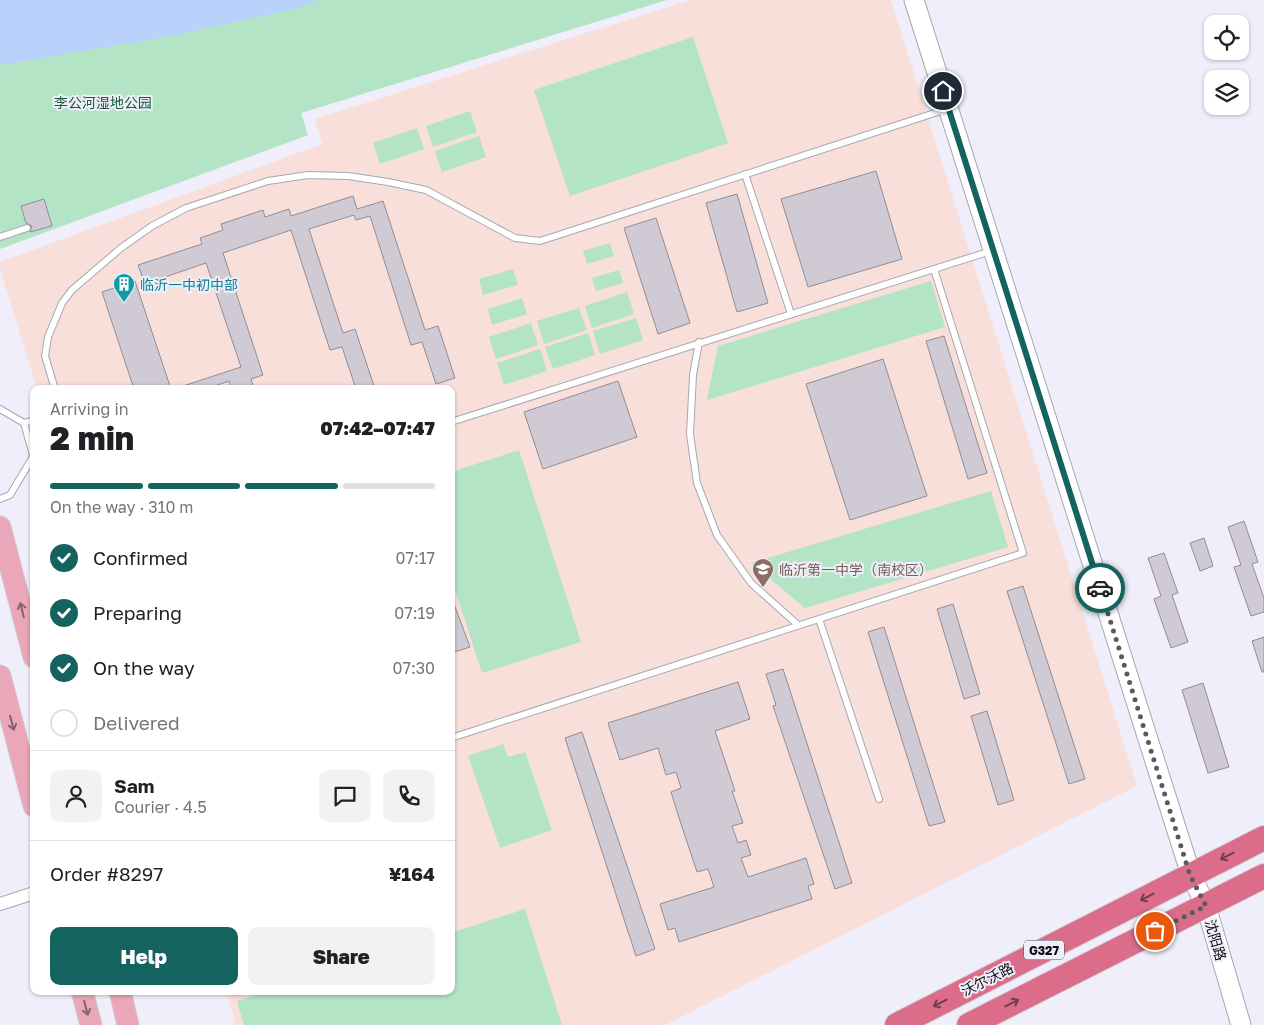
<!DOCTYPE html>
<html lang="en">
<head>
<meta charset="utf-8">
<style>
	body { margin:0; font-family:"Golos Text","Noto Sans SC",sans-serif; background:#f2f2f2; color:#202124; height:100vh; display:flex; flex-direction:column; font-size:19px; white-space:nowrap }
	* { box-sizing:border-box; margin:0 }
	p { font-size:16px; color:#757577 }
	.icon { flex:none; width:28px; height:28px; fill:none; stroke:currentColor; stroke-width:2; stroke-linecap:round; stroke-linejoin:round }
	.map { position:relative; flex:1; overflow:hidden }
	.details { position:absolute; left:30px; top:385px; width:425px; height:610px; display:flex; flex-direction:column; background:#fff; border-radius:10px; box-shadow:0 1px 4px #0004 }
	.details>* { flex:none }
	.tools { position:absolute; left:1204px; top:15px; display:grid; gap:10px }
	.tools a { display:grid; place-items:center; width:45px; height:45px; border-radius:10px; background:#fff; box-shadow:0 1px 4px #0004; font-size:25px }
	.pin { position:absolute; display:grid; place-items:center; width:42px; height:42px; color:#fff; margin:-21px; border:2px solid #fff; border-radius:50%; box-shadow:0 1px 5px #0007 }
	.courier { position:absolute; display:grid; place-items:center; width:50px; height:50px; margin:-25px; border:4px solid #15635e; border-radius:50%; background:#fff; color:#222; box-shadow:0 1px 6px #0007 }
	.overview em { font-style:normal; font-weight:800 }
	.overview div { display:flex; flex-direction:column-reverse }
	.overview { display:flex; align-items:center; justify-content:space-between; height:85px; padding:0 20px }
	h1 { font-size:32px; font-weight:800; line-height:38px }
	.bar { display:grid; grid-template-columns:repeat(4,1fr); gap:8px 5px; align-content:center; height:60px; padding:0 20px }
	.bar i { height:6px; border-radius:4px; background:#e0e0e0 }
	.bar .active { background:#15635e }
	.bar p { grid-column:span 4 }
	.line { display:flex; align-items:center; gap:12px; padding:0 20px; border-top:1px solid #e0e0e0 }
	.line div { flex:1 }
	.round { display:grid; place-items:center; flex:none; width:52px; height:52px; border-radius:10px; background:#f2f2f2 }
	ol { padding:0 20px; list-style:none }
	li { display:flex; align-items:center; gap:15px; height:55px }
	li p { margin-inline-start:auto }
	li .icon { padding:5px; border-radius:50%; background:#15635e; color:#fff; stroke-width:4 }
	li:last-child { color:#757577 }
	li i { width:28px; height:28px; border:2px solid #e0e0e0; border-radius:50% }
	.primary-button { display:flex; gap:10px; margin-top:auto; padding:10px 20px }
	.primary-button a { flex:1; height:58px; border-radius:10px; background:#15635e; color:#fff; font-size:20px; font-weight:800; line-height:58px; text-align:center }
	.primary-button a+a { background:#f2f2f2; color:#202124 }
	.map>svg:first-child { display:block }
</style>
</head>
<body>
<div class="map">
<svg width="1264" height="1025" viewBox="0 0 1264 1025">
	<rect width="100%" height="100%" fill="#efeefa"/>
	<!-- education -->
	<polygon fill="#f9dfd9" points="690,0 891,0 1137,786 665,1025 236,1025 227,991 451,991 451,389 37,389 0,269 0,262 322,144 315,119"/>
	<!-- green -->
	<g fill="#b2e4c5">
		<polygon points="0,0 667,0 301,113 308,135 0,249"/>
		<polygon points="693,37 728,143 570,196 534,90"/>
		<polygon points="470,111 477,132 433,147 426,126"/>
		<polygon points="417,128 424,149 380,164 373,143"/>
		<polygon points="479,136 486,157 442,172 435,151"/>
		<polygon points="610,243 614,256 587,264 583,251"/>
		<polygon points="513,269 518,285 483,295 479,279"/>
		<polygon points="619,270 623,283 596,291 592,278"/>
		<polygon points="931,281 945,327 707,400 718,346"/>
		<polygon points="627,292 634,314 592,328 585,306"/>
		<polygon points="522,298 527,314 492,325 488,309"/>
		<polygon points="579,308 587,330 544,344 537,321"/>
		<polygon points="636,318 643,340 600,354 593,331"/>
		<polygon points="531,323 538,345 496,359 489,337"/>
		<polygon points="588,333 595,355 553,369 545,347"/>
		<polygon points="540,349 547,371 504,385 497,363"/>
		<polygon points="519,450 581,642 482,673 451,577 451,472"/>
		<polygon points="991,491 1008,547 805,608 751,563"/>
		<polygon points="503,744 508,757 525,752 552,830 500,848 468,756"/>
		<polygon points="525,909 562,1025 244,1025 237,1001 267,991 451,991 451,933"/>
	</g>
	<!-- water -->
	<polygon fill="#b9d2fc" points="0,0 317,0 298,8 166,37 0,65"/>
	<!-- building -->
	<g fill="#d0cad4" stroke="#928c95">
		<polygon points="876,171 902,259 808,287 781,199"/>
		<polygon points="737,194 768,303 737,312 706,203"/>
		<polygon points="353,196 357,209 383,201 425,330 438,326 455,378 436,384 422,342 411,345 370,216 356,220 354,215 309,229 343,333 355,329 374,386 356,389 342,347 330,350 291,230 223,253 263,375 251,379 254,389 231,389 229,381 206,389 180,389 180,387 241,367 206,263 145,284 138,265 202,244 200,238 223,230 221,224 263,210 265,217 289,209 291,216"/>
		<polygon points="44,199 52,226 30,232 32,226 26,223 21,206"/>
		<polygon points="656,218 690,323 658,334 624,228"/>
		<polygon points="135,281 171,389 134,389 102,292"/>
		<polygon points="944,336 987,473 968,479 926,341"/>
		<polygon points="883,359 927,496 850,520 806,384"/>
		<polygon points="618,381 637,437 543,469 524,412"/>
		<polygon points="1244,521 1258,562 1252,564 1264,598 1264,612 1251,616 1234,567 1241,565 1228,527"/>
		<polygon points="1204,538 1213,566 1200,571 1190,543"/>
		<polygon points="1164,553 1178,593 1172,595 1188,642 1171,648 1154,599 1161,596 1148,558"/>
		<polygon points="1023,586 1085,779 1069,784 1007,591"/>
		<polygon points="451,596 470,647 451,653"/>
		<polygon points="953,604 980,694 964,699 937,609"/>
		<polygon points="884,627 945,822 929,826 868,632"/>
		<polygon points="1264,637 1264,672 1262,672 1252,641"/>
		<polygon points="783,669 852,883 835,889 773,706 776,705 766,674"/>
		<polygon points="738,682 750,719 715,731 735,791 732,791 743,823 732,826 738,843 746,840 751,855 741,858 748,877 806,858 814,884 808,886 812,899 679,942 675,928 668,930 660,904 714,887 708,869 697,872 681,824 671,792 681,788 676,772 666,775 658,748 620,760 608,723"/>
		<polygon points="1203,683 1229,767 1208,773 1182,690"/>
		<polygon points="987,711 1014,800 998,805 971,716"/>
		<polygon points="582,732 655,949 636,956 565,738"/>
	</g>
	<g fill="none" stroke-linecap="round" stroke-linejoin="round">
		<!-- lane casing -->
		<g stroke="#a7a7b2" stroke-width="8">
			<g id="lane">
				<polyline points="745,174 791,314"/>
				<polyline points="0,237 27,228"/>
				<polyline points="699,342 693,375 690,434 697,483 717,535 751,583 798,625"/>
				<polyline points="55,389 45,356 48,337 62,303 72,290 121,248 152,226 186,208 268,181 308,175 348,176 388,182 426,190 515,238 540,241 947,109"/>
				<polyline points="0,409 24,423 34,420"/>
				<polyline points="451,422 991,251"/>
				<polyline points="24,423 33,455"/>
				<polyline points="0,499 10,495 34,455"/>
				<polyline points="819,619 879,799"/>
				<polyline points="451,738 1023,553 934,269"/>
			</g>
		</g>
		<!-- street casing -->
		<g stroke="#a7a7b2" stroke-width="14">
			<polyline id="street" points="0,904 34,893"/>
		</g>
		<!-- secondary casing -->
		<g stroke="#a7a7b2" stroke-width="21">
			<polyline id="secondary" points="914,0 1191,875 1206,906 1241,1025"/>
		</g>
		<!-- primary casing -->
		<g stroke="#cececf" stroke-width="23">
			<g id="primary">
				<polyline points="0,527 34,657"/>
				<polyline points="0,676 34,806"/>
				<polyline points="82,991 91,1025"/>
				<polyline points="120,991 128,1025"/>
			</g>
		</g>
		<!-- highway casing -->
		<g stroke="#cececf" stroke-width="26">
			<g id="highway">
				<polyline points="897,1025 1264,838"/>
				<polyline points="969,1025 1264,876"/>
			</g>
		</g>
		<!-- lane -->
		<use href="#lane" stroke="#fff" stroke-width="6"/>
		<!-- street -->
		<use href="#street" stroke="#fff" stroke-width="12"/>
		<!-- secondary -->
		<use href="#secondary" stroke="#fff" stroke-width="19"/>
		<!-- primary -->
		<use href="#primary" stroke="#e9a7b9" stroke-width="21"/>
		<!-- highway -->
		<use href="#highway" stroke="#db6d8a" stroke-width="24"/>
	</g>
	<!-- one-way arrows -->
	<defs><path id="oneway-shaft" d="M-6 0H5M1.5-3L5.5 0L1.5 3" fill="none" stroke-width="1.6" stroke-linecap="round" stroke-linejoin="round" transform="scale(1.25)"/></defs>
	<g stroke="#85616c">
		<use href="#oneway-shaft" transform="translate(22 610) rotate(-104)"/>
		<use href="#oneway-shaft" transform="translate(12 723) rotate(75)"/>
		<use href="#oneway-shaft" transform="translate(86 1008) rotate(75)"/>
	</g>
	<g stroke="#733c4c">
		<use href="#oneway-shaft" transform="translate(1227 856) rotate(153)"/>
		<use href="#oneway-shaft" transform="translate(1147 897) rotate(153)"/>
		<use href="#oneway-shaft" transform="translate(940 1003) rotate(153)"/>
		<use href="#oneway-shaft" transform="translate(1012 1003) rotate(-27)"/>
	</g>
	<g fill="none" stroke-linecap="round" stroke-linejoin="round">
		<!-- done -->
		<polyline stroke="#5b5a61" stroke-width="5" stroke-dasharray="0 9" points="1100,588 1190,875 1206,906 1155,931"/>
		<!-- route -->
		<polyline stroke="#15635e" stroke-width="6" points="943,91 1100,588"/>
	</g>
	<!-- icons -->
	<defs>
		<g id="building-pin" transform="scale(1.125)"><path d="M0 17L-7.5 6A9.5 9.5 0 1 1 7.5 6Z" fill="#0f9aa8" stroke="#efeefa"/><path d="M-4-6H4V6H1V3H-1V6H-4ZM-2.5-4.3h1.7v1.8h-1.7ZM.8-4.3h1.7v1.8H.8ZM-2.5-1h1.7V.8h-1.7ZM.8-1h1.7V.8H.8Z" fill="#fff"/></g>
		<g id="school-pin" transform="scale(1.125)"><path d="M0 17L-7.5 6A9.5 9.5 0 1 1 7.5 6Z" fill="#8d6e63" stroke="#efeefa"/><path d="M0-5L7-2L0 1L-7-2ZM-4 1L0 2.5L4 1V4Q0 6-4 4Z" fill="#fff"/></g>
	</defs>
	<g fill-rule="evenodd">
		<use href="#building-pin" x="124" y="284"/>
		<use href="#school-pin" x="763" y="569"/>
	</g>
	<g text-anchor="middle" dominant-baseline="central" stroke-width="4" stroke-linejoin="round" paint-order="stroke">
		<!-- shield labels -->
		<rect fill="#efeefa" stroke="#4f4f55" stroke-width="1" x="1024" y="940.5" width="40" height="19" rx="4"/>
		<g font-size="12" font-weight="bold" fill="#0b0b0e">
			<text x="1044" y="950">G327</text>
		</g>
		<!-- park labels -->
		<g font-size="14" fill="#155d3b" stroke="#efeefa">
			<text x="103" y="102">李公河湿地公园</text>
		</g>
		<!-- culture labels -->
		<g font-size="14" fill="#0d838f" stroke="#efeefa" text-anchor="start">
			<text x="140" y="284">临沂一中初中部</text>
		</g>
		<!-- education labels -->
		<g font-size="14" fill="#785e54" stroke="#efeefa" text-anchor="start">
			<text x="779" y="569">临沂第一中学（南校区）</text>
		</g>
		<!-- street labels -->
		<g font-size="14" fill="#0b0b0e" stroke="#efeefa">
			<text transform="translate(1216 940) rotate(74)">沈阳路</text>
			<text transform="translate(987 979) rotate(-27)">沃尔沃路</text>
		</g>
	</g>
</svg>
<div class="tools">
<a><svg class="icon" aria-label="locate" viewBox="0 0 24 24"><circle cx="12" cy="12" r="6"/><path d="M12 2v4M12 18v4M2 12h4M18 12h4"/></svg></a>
<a><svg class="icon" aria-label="layers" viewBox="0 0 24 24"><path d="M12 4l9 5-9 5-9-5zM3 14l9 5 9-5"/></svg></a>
</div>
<div class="pin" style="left:1155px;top:931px;background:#ea580c"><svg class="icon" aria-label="bag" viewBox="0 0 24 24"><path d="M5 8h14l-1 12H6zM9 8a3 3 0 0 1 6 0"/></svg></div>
<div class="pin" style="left:943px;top:91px;background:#1f2937"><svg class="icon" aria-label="home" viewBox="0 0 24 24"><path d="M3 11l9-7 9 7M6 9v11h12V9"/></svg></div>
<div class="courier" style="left:1100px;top:588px"><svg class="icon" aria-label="car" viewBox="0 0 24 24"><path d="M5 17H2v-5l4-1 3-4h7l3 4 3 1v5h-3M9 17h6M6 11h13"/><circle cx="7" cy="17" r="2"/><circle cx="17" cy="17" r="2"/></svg></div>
<section class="details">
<div class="overview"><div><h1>2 min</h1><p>Arriving in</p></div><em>07:42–07:47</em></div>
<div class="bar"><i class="active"></i><i class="active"></i><i class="active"></i><i></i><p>On the way · 310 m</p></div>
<ol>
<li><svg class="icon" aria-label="check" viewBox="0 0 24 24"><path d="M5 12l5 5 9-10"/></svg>Confirmed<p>07:17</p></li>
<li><svg class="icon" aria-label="check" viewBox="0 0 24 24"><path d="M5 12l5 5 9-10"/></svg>Preparing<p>07:19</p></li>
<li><svg class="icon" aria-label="check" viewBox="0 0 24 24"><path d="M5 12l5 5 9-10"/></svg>On the way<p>07:30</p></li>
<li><i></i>Delivered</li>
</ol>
<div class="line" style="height:90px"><a class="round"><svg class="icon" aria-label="person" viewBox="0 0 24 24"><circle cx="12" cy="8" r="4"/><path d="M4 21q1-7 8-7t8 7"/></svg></a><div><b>Sam</b><p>Courier · 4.5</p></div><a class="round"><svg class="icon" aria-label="chat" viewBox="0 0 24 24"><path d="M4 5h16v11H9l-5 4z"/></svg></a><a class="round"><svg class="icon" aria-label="phone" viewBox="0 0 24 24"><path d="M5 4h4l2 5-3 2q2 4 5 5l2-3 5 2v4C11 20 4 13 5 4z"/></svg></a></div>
<div class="line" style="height:65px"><div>Order #8297</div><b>¥164</b></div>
<div class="primary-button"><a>Help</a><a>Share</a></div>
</section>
</div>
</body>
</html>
